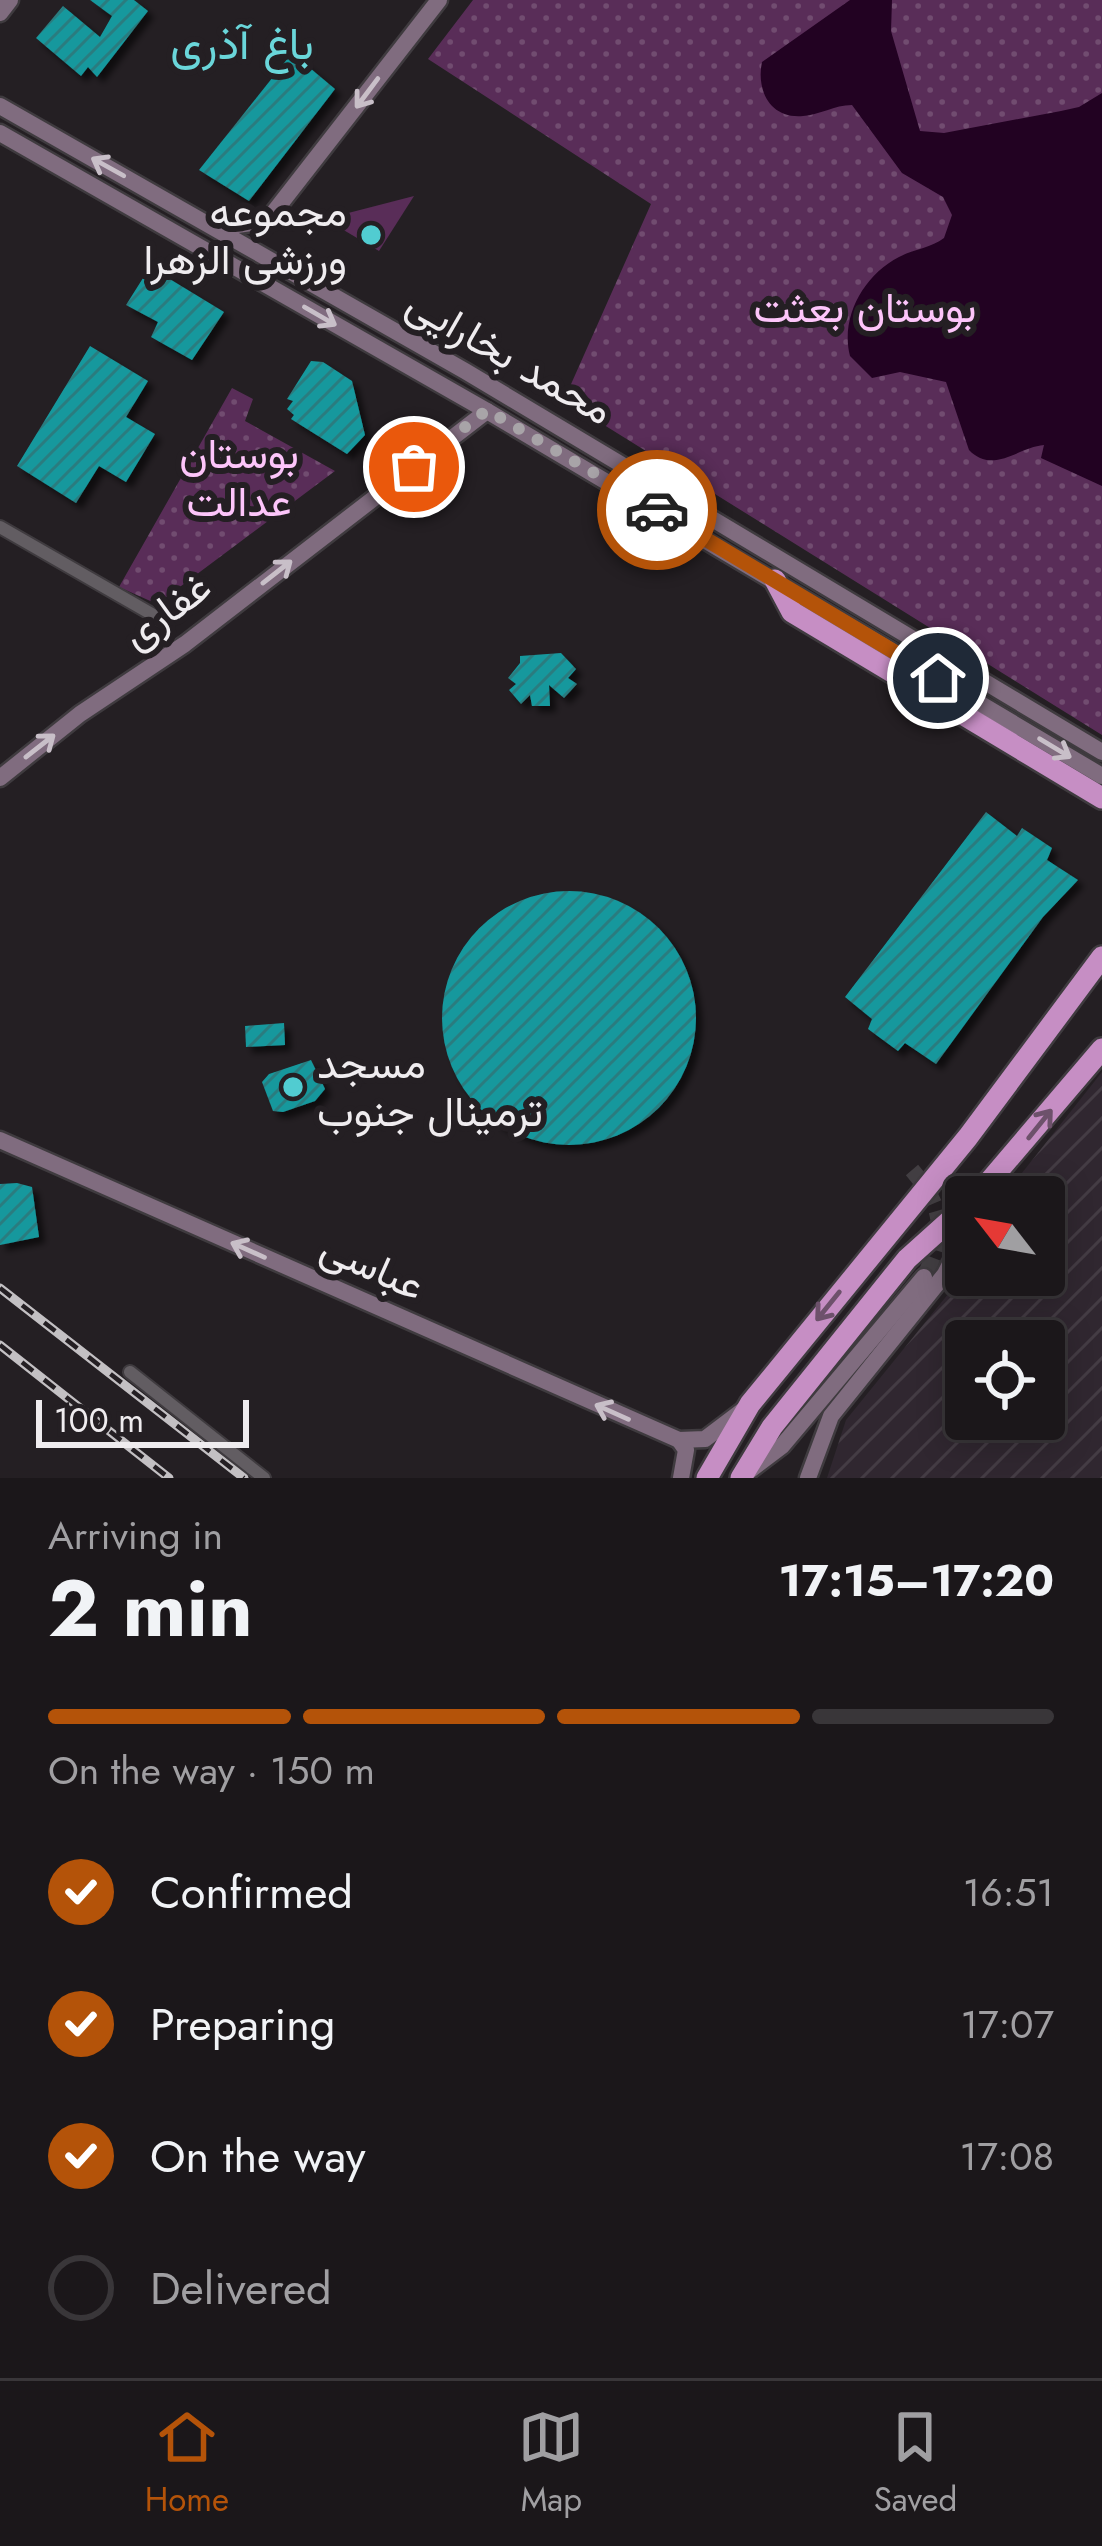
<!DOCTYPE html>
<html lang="en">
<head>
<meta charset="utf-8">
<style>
	body { margin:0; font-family:Jost,Vazirmatn,sans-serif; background:#282427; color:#f1f3f6; height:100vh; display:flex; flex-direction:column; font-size:45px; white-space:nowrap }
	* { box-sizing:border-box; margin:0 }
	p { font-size:39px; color:#a09fa2 }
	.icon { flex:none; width:66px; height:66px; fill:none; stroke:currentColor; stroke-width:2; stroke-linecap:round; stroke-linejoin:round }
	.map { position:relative; height:1478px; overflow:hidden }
	.details { display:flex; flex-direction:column; background:#1b171a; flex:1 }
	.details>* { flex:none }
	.needle { width:78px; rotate:301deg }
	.fabs { position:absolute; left:945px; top:1176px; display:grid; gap:24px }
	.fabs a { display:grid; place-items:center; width:120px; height:120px; border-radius:12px; background:#1b171a; box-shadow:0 6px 30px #0003,0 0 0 3px #393639; font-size:60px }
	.scale { position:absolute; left:36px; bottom:30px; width:213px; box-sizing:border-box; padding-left:12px; border:6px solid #efecef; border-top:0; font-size:33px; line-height:42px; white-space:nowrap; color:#efecef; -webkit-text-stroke:9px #241f23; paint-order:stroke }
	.pin { position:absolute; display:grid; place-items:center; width:102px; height:102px; color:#fff; margin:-51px; border:6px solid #fff; border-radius:50%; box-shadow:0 3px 12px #0007 }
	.courier { position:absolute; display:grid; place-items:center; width:120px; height:120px; margin:-60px; border:9px solid #b45309; border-radius:50%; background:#fff; color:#222; box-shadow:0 3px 15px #0007 }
	.head em { font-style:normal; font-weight:700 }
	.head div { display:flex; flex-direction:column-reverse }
	.head { display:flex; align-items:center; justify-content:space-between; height:204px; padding:0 48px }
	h1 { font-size:78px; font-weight:700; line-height:90px }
	.bar { display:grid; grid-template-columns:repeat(4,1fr); gap:18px 12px; align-content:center; height:144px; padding:0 48px }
	.bar i { height:15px; border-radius:9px; background:#393639 }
	.bar .selected { background:#b45309 }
	.bar p { grid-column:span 4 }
	ol { padding:0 48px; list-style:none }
	li { display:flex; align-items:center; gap:36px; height:132px }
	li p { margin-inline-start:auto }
	li .icon { padding:12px; border-radius:50%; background:#b45309; color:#fff; stroke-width:4 }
	li:last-child { color:#a09fa2 }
	li i { width:66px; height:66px; border:6px solid #393639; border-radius:50% }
	.dock { display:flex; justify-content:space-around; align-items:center; height:168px; border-top:3px solid #393639; background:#1b171a; font-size:33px; color:#a09fa2 }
	.dock a { display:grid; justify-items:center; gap:6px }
	.dock .selected { color:#b45309 }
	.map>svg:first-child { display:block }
</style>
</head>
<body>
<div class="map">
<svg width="1102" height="1478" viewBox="0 0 1102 1478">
	<defs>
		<pattern id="industrial-furrows" width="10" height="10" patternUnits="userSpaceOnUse" patternTransform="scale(3)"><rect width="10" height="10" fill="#302730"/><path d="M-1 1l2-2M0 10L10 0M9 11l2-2" fill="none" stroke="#443c44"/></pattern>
		<pattern id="grass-dots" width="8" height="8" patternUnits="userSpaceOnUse" patternTransform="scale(3)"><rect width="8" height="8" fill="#592d58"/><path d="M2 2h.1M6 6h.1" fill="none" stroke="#714c70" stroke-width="1.8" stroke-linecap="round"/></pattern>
		<pattern id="building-hatch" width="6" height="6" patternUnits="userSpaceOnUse" patternTransform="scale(3)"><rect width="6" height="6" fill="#18989d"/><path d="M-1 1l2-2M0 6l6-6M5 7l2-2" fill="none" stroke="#297c7f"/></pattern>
		<filter id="shadow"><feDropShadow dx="6" dy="6" stdDeviation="3" flood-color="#0009"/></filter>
	</defs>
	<rect width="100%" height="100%" fill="#241f23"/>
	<!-- industrial -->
	<path fill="url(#industrial-furrows)" fill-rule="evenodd" d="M 1102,1072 L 1102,1478 L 827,1478 L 846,1420 L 966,1272 L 966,1275 L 1044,1275 L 1044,1197 L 1003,1197 ZM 966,1341 L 1044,1341 L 1044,1419 L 966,1419 Z"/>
	<!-- grass -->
	<g fill="url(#grass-dots)">
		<polygon points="473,0 1102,0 1102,735 564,400 651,204 428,59"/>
		<polygon points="232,388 253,399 245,421 335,471 157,604 119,587"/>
	</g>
	<!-- pitch -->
	<polygon fill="#592d58" points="414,196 379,251 325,219"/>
	<!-- water -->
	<path fill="#220222" d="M 850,0 L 892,0 L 891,31 L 920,131 L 944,133 L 1061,111 L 1079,107 L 1102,93 L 1102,486 L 1041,458 L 1044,445 C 1018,447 993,475 969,450 L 946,382 L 900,372 L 872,378 L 850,356 C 840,317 864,275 899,257 C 914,249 931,248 944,238 L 952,215 L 943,197 L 902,173 L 852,105 C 834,105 820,115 803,116 C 770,119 756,90 762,62 Z"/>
	<!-- building -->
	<g fill="url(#building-hatch)" filter="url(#shadow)">
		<polygon points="90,0 134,0 148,11 97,77 88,67 81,76 36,38 63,6 100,37 112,16"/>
		<polygon points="292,53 335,89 249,201 199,170"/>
		<polygon points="150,267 224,312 192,360 151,337 158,322 126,305"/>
		<polygon points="90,346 148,381 126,417 155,434 126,482 99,466 76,503 17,466"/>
		<polygon points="311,361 323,362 352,381 365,435 347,454 291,419 294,415 287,409 293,401 287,399"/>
		<polygon points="561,653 576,669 568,678 577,684 564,698 549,685 550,706 532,706 530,695 521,704 509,690 516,684 508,678 520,663 520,656"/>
		<polygon points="986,812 1017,836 1022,828 1052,848 1047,860 1078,880 1043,917 936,1064 905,1043 898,1051 868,1029 872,1019 845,997"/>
		<circle cx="569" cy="1018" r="127"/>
		<polygon points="284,1023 285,1045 246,1047 245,1026"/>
		<polygon points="311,1060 325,1089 315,1101 283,1112 273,1111 262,1082 269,1074"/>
		<polygon points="17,1183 32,1187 39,1237 0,1245 0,1184"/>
	</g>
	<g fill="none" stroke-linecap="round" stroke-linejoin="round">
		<!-- secondary-tunnel -->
		<path stroke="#423e42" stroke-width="16" stroke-dasharray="16 8" stroke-linecap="butt" d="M 912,1170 C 944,1208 947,1232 924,1277"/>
		<!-- street casing -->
		<g stroke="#3f3b3f" stroke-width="16">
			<g id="street">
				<polyline points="0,527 162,620"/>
				<polyline points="130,1372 264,1478"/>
			</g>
		</g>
		<!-- secondary casing -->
		<g stroke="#3f3b3f" stroke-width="21">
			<g id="secondary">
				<polyline points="0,13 10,0"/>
				<polyline points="0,106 465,371 1102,752"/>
				<polyline points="0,133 487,411 1102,776"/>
				<polyline points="213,222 237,225 267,221 439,0"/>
				<polyline points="0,778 80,714 185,644 487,411"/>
				<polyline points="0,1140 679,1440 705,1439 742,1411"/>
				<polyline points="679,1440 686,1450 681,1478"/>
				<polyline points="749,1471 782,1446 924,1277"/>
				<polyline points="808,1478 831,1416 945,1274 966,1233"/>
			</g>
		</g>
		<!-- highway casing -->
		<g stroke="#3f3b3f" stroke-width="26">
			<g id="highway">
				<polyline points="775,580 792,612 1102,798"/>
				<polyline points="976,1197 1102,1049"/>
				<polyline points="707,1478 750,1404 968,1137 1102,957"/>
				<polyline points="741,1478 772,1427 907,1259 966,1206"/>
			</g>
		</g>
		<!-- street -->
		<use href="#street" stroke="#625d62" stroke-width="12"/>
		<!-- secondary -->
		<use href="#secondary" stroke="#806c7f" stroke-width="16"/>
		<!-- highway -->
		<use href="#highway" stroke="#c68ec4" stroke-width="21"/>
		<!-- rail casing -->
		<g stroke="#c3c0c3" stroke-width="9">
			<g id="rail">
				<polyline points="0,1288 244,1478"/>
				<polyline points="0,1345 169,1478"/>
			</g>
		</g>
		<!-- rail -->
		<use href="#rail" stroke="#241f23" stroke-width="4.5" stroke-dasharray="14" stroke-linecap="butt"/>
	</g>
	<!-- one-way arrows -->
	<defs><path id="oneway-shaft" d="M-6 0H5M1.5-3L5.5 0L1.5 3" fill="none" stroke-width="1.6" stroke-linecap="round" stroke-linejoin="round" transform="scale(3)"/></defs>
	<g stroke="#c8bfc8">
		<use href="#oneway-shaft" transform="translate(367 93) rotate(127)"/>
		<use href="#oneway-shaft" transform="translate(108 167) rotate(-151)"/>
		<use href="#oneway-shaft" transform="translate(320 316) rotate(30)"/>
		<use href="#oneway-shaft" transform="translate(277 572) rotate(-38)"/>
		<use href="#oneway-shaft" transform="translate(40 746) rotate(-38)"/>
		<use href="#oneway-shaft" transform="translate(1055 748) rotate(31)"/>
		<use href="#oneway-shaft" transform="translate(248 1250) rotate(-156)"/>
		<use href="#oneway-shaft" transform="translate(612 1412) rotate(-156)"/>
	</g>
	<g stroke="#6d516b">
		<use href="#oneway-shaft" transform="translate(1040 1124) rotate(-51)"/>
		<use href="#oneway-shaft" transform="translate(828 1306) rotate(129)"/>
	</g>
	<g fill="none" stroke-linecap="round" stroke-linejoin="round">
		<!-- done -->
		<polyline stroke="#a8a4a8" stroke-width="12" stroke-dasharray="0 21.6" points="414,467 487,410 657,510"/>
		<!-- route -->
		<polyline stroke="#b45309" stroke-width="15" points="657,510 938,678"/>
	</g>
	<!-- markers -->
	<g fill="#51ccd1" stroke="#241f23" stroke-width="4.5">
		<circle cx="371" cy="235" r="12"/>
		<circle cx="293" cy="1087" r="12"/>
	</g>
	<g text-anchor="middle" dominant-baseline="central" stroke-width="12" stroke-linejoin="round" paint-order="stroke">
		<!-- poi labels -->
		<g font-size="42" fill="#efecef" stroke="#241f23" text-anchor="end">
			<text x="347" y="211">مجموعه<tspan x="347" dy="48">ورزشی الزهرا</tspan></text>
			<text x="317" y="1063" text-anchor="start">مسجد<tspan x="317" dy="48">ترمینال جنوب</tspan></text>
		</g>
		<!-- park labels -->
		<g font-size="42" fill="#fdc5fa" stroke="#241f23">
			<text x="865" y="307">بوستان بعثت</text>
			<text x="239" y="453">بوستان<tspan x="239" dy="48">عدالت</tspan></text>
		</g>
		<!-- street labels -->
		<g font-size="42" fill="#efecef" stroke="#241f23">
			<text transform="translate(510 356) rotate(30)">محمد بخارایی</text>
			<text transform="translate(166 610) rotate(-36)">غفاری</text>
			<text transform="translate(373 1266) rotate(24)">عباسی</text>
		</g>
		<!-- neighbourhood labels -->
		<g font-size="45" fill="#6ad6da" stroke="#241f23">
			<text x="242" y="43">باغ آذری</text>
		</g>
	</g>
</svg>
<div class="fabs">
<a><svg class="needle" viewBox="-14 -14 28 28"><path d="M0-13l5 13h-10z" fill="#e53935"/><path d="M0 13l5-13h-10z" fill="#a09fa2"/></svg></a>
<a><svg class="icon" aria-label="locate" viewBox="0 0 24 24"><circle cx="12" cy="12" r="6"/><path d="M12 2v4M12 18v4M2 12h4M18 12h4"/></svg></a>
</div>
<div class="scale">100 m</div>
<div class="pin" style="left:414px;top:467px;background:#ea580c"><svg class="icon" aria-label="bag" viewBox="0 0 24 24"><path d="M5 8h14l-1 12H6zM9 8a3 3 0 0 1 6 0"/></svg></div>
<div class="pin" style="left:938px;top:678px;background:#1f2937"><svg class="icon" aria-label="home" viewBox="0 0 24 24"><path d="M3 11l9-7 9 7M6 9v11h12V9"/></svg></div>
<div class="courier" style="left:657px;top:510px"><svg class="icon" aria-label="car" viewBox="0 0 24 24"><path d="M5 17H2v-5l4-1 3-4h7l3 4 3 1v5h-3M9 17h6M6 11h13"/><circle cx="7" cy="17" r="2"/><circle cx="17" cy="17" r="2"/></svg></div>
</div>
<section class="details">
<div class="head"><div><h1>2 min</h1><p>Arriving in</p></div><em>17:15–17:20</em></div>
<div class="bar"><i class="selected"></i><i class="selected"></i><i class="selected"></i><i></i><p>On the way · 150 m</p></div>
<ol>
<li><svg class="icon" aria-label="check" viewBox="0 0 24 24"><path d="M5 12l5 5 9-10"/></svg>Confirmed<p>16:51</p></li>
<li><svg class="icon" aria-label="check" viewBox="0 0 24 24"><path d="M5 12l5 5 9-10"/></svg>Preparing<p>17:07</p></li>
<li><svg class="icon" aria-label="check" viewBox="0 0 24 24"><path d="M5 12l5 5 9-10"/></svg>On the way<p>17:08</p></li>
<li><i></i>Delivered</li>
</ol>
</section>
<nav class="dock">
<a class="selected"><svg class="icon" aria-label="home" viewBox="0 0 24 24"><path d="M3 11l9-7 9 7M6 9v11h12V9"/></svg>Home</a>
<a><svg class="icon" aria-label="map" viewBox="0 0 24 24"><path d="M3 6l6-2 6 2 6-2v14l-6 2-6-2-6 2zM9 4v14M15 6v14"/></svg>Map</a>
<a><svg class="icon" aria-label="saved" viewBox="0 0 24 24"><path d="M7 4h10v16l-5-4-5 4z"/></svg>Saved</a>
</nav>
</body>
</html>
